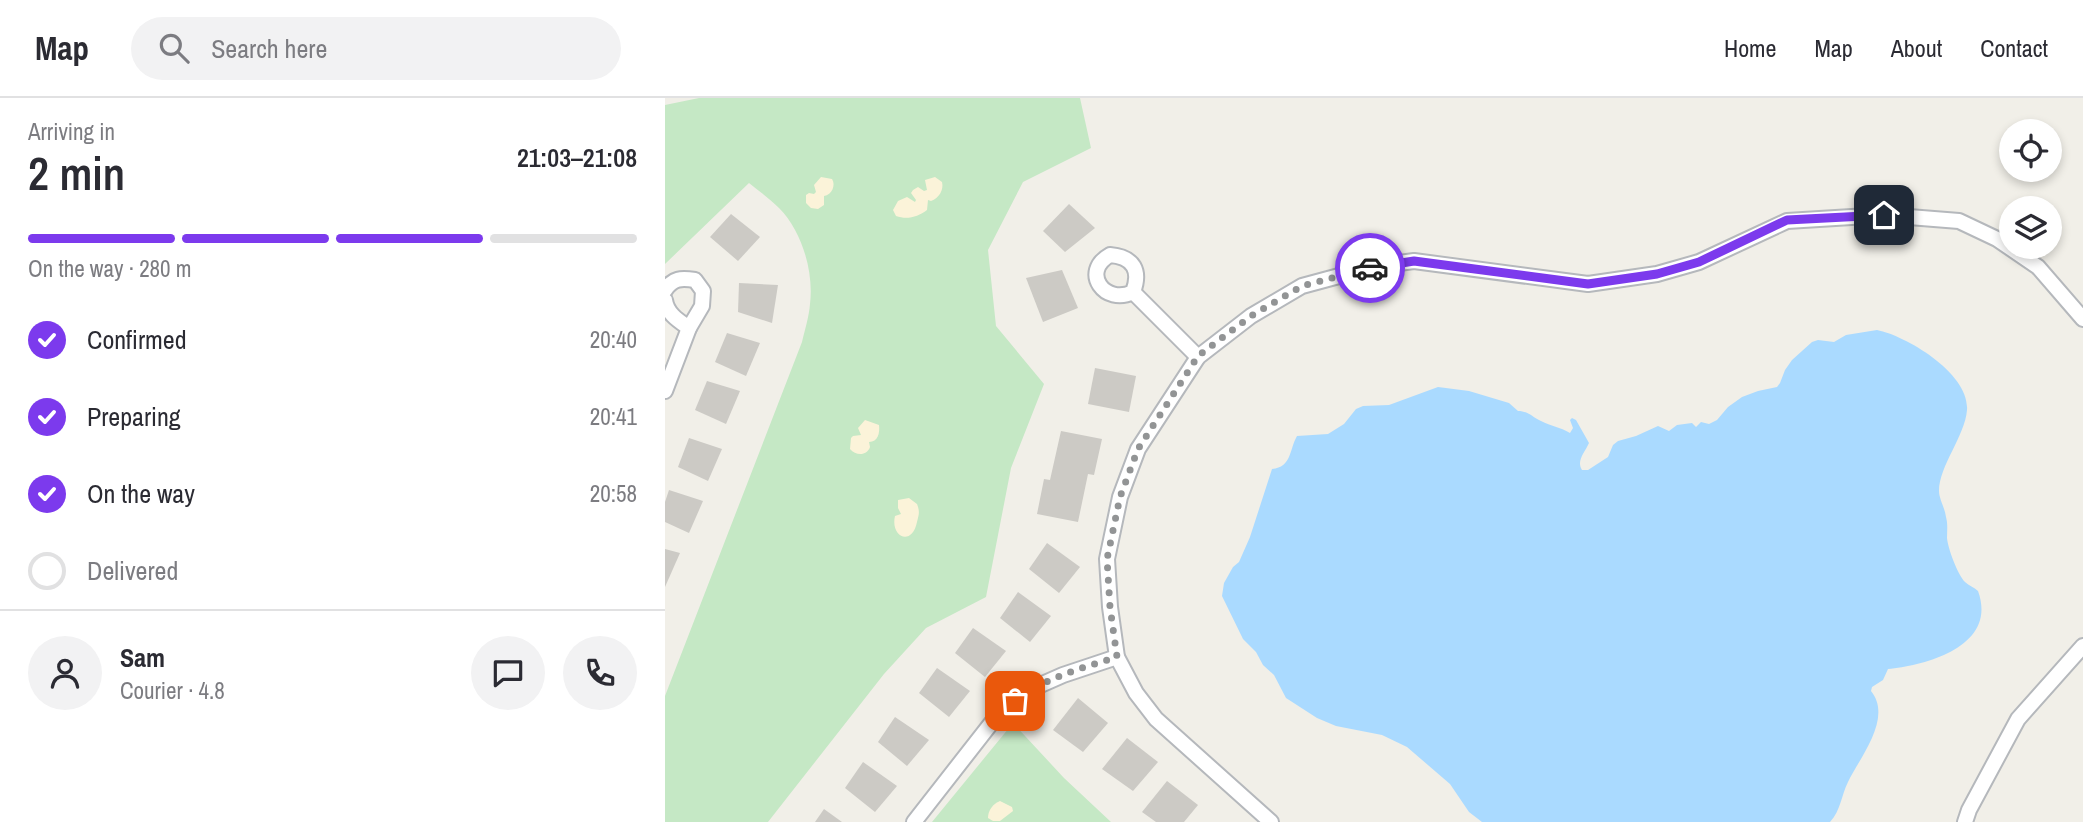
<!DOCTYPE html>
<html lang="en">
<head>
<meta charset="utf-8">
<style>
	body { margin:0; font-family:"Archivo Narrow",sans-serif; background:#f2f2f3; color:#2b2b33; height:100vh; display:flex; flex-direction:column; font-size:26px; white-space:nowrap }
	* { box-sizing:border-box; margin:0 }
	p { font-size:23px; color:#7c7c81 }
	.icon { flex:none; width:38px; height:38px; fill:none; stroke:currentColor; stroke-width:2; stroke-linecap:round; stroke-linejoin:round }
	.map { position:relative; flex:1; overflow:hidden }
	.panel { display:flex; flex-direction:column; background:#fff; width:665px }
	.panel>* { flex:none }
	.controls { position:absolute; left:1334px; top:21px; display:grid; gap:14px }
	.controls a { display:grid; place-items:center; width:63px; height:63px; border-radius:50%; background:#fff; box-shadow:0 4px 10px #0003; font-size:35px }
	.pin { position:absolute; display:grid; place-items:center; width:60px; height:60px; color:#fff; margin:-30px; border-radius:14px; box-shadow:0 4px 10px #0006 }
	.courier { position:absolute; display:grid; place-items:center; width:70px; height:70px; margin:-35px; border:5px solid #7c3aed; border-radius:50%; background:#fff; color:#222; box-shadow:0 2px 9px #0007 }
	.overview em { font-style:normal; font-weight:600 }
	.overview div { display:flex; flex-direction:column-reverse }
	.overview { display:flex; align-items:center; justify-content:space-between; height:119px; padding:0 28px }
	h1 { font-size:46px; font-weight:600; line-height:52px }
	.bar { display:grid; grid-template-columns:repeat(4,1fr); gap:10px 7px; align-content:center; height:84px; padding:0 28px }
	.bar i { height:9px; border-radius:5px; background:#e1e1e2 }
	.bar .active { background:#7c3aed }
	.bar p { grid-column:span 4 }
	.line { display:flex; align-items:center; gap:18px; padding:0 28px; border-top:2px solid #e1e1e2 }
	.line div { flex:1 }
	.round { display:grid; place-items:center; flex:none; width:74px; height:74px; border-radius:37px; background:#f2f2f3 }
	ol { padding:0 28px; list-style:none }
	li { display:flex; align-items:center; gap:21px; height:77px }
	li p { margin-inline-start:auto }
	li .icon { padding:7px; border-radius:50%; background:#7c3aed; color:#fff; stroke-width:4 }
	li:last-child { color:#7c7c81 }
	li i { width:38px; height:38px; border:4px solid #e1e1e2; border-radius:50% }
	header { display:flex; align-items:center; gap:42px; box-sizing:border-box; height:98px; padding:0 35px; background:#fff; border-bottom:2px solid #e1e1e2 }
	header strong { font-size:33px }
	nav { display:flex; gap:38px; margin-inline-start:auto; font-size:24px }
	.search { width:490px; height:63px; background:#f2f2f3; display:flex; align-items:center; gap:18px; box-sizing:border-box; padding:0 24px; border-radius:38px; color:#7c7c81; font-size:26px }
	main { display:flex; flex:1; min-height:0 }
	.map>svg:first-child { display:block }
</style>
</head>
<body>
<header>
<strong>Map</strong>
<div class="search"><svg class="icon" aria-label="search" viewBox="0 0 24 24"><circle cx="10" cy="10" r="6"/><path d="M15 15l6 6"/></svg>Search here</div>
<nav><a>Home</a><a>Map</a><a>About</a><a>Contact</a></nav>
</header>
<main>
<section class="panel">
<div class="overview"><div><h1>2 min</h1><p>Arriving in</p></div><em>21:03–21:08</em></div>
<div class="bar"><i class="active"></i><i class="active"></i><i class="active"></i><i></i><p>On the way · 280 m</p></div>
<ol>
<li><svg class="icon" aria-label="check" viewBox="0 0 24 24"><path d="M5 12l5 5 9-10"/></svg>Confirmed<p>20:40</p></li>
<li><svg class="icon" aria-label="check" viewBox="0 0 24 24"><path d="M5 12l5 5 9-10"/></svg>Preparing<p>20:41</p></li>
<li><svg class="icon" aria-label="check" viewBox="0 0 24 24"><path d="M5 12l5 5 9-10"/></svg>On the way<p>20:58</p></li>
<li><i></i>Delivered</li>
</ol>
<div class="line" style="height:126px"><a class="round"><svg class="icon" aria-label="person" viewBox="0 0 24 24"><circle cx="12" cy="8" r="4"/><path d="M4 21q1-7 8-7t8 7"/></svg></a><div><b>Sam</b><p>Courier · 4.8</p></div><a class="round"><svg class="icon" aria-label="chat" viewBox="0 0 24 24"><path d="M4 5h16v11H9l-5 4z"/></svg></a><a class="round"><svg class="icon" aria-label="phone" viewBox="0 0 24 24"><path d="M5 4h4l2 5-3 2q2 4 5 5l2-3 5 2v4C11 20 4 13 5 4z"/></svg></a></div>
</section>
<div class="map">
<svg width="1418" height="724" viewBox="0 0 1418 724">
	<rect width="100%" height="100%" fill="#f1efe8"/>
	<!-- green -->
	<g fill="#c5e8c5">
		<path d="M 34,0 L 415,0 L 426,50 L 358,84 L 323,152 L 331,228 L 379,286 L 346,370 L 321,499 L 261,530 L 219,576 L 103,724 L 0,724 L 0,598 L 137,244 C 140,231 144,219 145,206 C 149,174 137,133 114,110 C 104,100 94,93 84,85 L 0,166 L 0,7 Z"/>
		<polygon points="348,625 399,680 446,724 267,724"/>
	</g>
	<!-- sand -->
	<g fill="#fbf3d9">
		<path d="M 156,79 L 167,81 C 171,87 167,97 159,98 L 159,107 L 153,111 L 146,110 L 141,105 L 141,97 L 144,95 L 149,96 L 151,94 L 149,87 Z"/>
		<path d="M 270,79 L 277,84 C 279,92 274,100 266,103 L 263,102 L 262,112 C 253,119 242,122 231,118 L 228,112 L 233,103 L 242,99 L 250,104 L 251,102 L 246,95 L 248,92 L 253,89 L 259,93 L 262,92 L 260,82 Z"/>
		<path d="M 200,322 L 214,327 C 215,335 213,344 204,344 L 205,349 C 202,358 191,358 185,351 L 186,340 L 188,338 L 196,337 L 193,330 Z"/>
		<path d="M 244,400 L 252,406 C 255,414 254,416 252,424 C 247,449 225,439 230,418 L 236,416 L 233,410 L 233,402 Z"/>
		<path d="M 335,703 L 347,709 L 348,713 L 335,723 L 328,723 L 323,720 C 323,712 328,706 335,703 Z"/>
	</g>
	<!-- water -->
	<path fill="#aadaff" d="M 1212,232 C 1242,238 1305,276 1302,312 C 1300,338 1274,368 1274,393 C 1274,401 1280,410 1281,419 C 1283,426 1282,433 1282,440 C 1283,451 1293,477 1300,484 C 1304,488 1309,489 1313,493 C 1333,548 1262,567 1223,571 L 1218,582 L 1207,589 L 1206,593 C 1228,620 1195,659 1183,684 C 1176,698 1176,712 1165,724 L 817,724 L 804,714 L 785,686 L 742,649 L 717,637 L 671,628 L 652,620 L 621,600 L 609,577 L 598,567 L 591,554 L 578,541 L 557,498 L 559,485 L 568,469 L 574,464 L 585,439 L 607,371 C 627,369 624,352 632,338 L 663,336 L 679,326 L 691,311 L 698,308 L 724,307 L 773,289 L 804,293 L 844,305 L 853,313 C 863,313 867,319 876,323 C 886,328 895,329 905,335 L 908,330 L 905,322 L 907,320 L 911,322 L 924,345 C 920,354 911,363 917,372 L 923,372 L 943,359 L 948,347 L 953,343 L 971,338 L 993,328 L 1004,333 L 1012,327 L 1027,325 L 1031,329 L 1036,324 L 1044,326 L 1052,322 L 1063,309 L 1077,299 L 1093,293 L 1112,289 L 1115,285 L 1120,272 L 1127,262 L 1147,244 L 1153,242 L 1169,244 L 1181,237 Z"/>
	<!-- building -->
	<g fill="#cccac5">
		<polygon points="404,106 430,130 400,154 378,133"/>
		<polygon points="66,116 95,139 73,163 45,139"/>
		<polygon points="397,172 413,210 378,224 361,180"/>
		<polygon points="74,185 113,187 107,225 73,214"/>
		<polygon points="62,235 95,245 81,278 50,264"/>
		<polygon points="430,270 471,278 464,314 423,306"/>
		<polygon points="42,283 75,293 61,326 30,312"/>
		<polygon points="396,333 437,341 429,377 423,376 413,424 372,416 379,381 385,382"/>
		<polygon points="24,340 57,351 43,383 13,369"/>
		<polygon points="4,392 38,403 24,435 0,424 0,404"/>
		<polygon points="382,445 415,469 394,495 364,471"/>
		<polygon points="0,451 15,455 0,489"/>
		<polygon points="353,494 386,518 365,544 335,520"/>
		<polygon points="308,530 341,553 320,579 290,555"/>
		<polygon points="272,570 305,593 284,619 254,595"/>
		<polygon points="413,600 443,625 418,654 388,632"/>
		<polygon points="230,619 264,642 242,668 213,644"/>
		<polygon points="462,640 493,664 468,693 437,671"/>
		<polygon points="198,664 232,688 210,714 180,690"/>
		<polygon points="502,683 533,707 519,724 491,724 477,714"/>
		<polygon points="159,711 177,724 150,724"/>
	</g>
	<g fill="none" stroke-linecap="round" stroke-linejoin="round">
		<!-- minor casing -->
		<g stroke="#b5b8bc" stroke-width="18">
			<g id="minor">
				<path d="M 445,157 C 469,159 476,173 468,194 C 440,208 415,174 445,157 Z"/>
				<path d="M 0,192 C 8,180 16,180 30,182 L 38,193 L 37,208 L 24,230 L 0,293"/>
				<polyline points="468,194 533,259"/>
				<path d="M 0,202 C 2,216 14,223 24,230"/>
				<polyline points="249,724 335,614 364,592 398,577 452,559"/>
				<polyline points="606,724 491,621 471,595 452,559 445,509 442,461 455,399 473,351 533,259 586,218 637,188 711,168 749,163 923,186 992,176 1034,164 1122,123 1219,117 1294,123 1332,141 1373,169 1418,221"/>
				<polyline points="1300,724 1304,712 1353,621 1418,548"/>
			</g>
		</g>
		<!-- minor -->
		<use href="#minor" stroke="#fff" stroke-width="14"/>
	</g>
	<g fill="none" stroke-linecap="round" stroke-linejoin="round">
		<!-- done -->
		<path stroke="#929495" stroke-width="7" stroke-dasharray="0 12.6" d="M 350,603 C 379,580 417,570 452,559 L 445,509 L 442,461 L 455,399 L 473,351 L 533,258 L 586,218 L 637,188 L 705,170"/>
		<!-- route -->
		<polyline stroke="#7c3aed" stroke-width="9" points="705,170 749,163 923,186 992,176 1034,164 1122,122 1219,117"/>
	</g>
</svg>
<div class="controls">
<a><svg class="icon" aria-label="locate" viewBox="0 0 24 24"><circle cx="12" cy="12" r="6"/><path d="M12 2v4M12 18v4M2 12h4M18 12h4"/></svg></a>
<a><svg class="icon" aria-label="layers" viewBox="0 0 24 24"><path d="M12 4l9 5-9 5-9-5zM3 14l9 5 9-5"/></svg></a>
</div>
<div class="pin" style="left:350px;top:603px;background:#ea580c"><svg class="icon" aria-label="bag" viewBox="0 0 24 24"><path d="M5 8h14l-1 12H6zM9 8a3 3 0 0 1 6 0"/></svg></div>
<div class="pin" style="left:1219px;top:117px;background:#1f2937"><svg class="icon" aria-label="home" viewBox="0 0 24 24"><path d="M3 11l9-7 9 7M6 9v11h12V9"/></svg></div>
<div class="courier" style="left:705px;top:170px"><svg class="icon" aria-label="car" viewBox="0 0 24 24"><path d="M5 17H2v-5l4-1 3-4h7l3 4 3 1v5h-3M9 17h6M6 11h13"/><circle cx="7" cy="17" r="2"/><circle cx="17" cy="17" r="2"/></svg></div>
</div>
</main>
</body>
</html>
